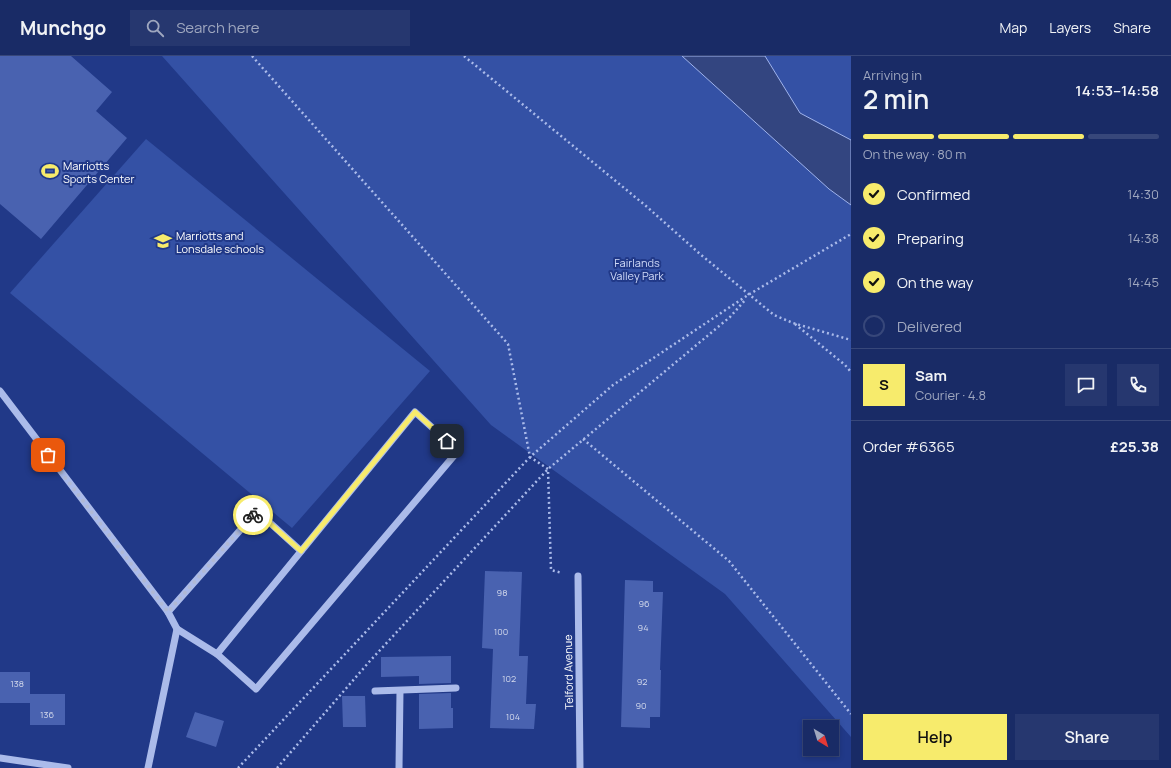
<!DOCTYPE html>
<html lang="en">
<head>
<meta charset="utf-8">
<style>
	body { margin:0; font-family:Manrope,sans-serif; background:#26376f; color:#f1f3f6; height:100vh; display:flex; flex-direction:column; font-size:15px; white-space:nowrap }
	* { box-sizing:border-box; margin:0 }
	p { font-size:13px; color:#9fa7bf }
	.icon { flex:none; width:22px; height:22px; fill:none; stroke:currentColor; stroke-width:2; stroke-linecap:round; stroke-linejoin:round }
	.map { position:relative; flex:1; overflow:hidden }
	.panel { display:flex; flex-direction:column; background:#192b66; width:320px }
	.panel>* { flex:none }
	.needle { width:26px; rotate:142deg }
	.buttons { position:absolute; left:803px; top:664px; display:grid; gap:8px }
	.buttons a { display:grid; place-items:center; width:36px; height:36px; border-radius:0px; background:#192b66; box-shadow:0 2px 6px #0003,0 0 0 1px #37477a; font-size:20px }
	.pin { position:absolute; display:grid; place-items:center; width:34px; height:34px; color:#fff; margin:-17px; border-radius:8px; box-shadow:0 2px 6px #0006 }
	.courier { position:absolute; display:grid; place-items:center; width:40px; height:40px; margin:-20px; border:3px solid #f7eb6c; border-radius:50%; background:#fff; color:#222; box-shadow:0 1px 5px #0007 }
	.summary em { font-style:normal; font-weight:600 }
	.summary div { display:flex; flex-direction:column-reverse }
	.summary { display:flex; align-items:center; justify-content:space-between; height:68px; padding:0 12px }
	h1 { font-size:26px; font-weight:600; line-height:30px }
	.bar { display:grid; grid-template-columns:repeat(4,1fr); gap:6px 4px; align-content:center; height:48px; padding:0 12px }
	.bar i { height:5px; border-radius:3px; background:#37477a }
	.bar .current { background:#f7eb6c }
	.bar p { grid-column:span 4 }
	.line { display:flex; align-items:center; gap:10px; padding:0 12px; border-top:1px solid #37477a }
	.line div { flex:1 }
	.round { display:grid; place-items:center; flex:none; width:42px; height:42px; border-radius:0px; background:#26376f }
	ol { padding:0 12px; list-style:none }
	li { display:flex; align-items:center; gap:12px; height:44px }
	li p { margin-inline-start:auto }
	li .icon { padding:4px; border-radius:50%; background:#f7eb6c; color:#111; stroke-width:4 }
	li:last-child { color:#9fa7bf }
	li i { width:22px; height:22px; border:2px solid #37477a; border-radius:50% }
	.primary-button { display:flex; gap:8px; margin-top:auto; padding:8px 12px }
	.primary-button a { flex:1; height:46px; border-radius:0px; background:#f7eb6c; color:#111; font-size:16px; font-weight:600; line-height:46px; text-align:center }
	.primary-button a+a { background:#26376f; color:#f1f3f6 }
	header { display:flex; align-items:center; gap:24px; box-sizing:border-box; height:56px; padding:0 20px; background:#192b66; border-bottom:1px solid #37477a }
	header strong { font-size:19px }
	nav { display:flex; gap:22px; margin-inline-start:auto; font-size:14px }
	.search { width:280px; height:36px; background:#26376f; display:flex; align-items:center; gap:10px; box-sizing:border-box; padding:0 14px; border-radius:0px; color:#9fa7bf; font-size:15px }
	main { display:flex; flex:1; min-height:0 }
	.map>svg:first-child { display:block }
</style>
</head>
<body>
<header>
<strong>Munchgo</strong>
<div class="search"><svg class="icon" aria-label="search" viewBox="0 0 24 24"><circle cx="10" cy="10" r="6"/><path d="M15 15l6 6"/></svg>Search here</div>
<nav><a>Map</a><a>Layers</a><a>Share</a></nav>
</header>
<main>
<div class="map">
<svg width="851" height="712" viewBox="0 0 851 712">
	<rect width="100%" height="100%" fill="#213988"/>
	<!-- green -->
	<g fill="#3451a5">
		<polygon points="162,0 851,0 851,681 725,538 491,369"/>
		<polygon points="146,83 430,315 292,472 10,237"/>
	</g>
	<!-- water -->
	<polygon fill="#334580" stroke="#9fb3ec" points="682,0 765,0 800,57 851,84 851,149 829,133"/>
	<!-- building -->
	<g fill="#4962b0">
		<polygon points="0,0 71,0 112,36 96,55 127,82 41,183 0,148"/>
		<polygon points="485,515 522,516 519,600 528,600 526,648 536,648 534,673 490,672 493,593 482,592"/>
		<polygon points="625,524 653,525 653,536 663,536 660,614 661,614 660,661 650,661 650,672 621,671"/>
		<polygon points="451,600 451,627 419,628 419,620 381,621 381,601"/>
		<polygon points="0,616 30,616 30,640 30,638 65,638 65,669 30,669 30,647 0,647"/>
		<polygon points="451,637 451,652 453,652 453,672 419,673 419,638"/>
		<polygon points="342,640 365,640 366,671 343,671"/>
		<polygon points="195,656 224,665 216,691 186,681"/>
	</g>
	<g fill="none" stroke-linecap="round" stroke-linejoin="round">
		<!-- path -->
		<g stroke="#abbbea" stroke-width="2.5" stroke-dasharray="2 3" stroke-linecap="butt">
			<polyline points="252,0 508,288 530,401 548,413 551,514 562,517"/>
			<polyline points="464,0 646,150 700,198 774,259 793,267 851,284"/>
			<polyline points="795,268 845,309 851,316"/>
			<polyline points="583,383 729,505 851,658"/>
			<polyline points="238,712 530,401 613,329 748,239 851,178"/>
			<polyline points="277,712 369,606 548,413 730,261 746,243"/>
		</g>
		<!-- minor -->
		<g stroke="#abbbea" stroke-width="7">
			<polyline points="0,335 168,556 177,573 148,712"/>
			<polygon points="415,356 458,395 256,633 217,598"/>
			<polyline points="578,520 580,712"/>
			<polyline points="168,556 257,455 301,495"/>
			<polyline points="177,573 217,598"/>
			<polyline points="375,635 456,632"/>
			<polyline points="0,702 68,712"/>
			<polyline points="399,712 400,635"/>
		</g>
	</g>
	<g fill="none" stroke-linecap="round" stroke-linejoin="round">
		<!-- done -->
		<polyline stroke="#b1bad5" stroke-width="4" stroke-dasharray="0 7.2" points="48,399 168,556 253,459"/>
		<!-- route -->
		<polyline stroke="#f7eb6c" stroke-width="5" points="253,459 256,455 301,495 415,356 447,385"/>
	</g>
	<!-- icons -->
	<defs>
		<g id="stadium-bare" transform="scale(1.38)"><path d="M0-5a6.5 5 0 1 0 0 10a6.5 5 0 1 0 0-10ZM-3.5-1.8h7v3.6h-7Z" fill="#f7eb6c" stroke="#213988" stroke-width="2.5" paint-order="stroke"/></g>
		<g id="school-bare" transform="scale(1.38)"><path d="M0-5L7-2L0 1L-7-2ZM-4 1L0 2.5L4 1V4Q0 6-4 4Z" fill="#f7eb6c" stroke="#213988" stroke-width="2.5" paint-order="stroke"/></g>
	</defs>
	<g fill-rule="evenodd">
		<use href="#stadium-bare" x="50" y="115"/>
		<use href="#school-bare" x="163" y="185"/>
	</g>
	<g text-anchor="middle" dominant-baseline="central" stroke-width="4" stroke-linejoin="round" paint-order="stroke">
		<!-- number labels -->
		<g font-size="9" fill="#d2d8eb">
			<text x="502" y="536">98</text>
			<text x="644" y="547">96</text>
			<text x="643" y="571">94</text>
			<text x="501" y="575">100</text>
			<text x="509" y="622">102</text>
			<text x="642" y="625">92</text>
			<text x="17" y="627">138</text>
			<text x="641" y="649">90</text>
			<text x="47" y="658">136</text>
			<text x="513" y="660">104</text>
		</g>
		<!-- poi labels -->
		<g font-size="11" fill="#fff" stroke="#213988" text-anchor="start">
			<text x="63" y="109">Marriotts<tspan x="63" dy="13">Sports Center</tspan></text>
			<text x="176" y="179">Marriotts and<tspan x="176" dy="13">Lonsdale schools</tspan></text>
		</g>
		<!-- park labels -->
		<g font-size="11" fill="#d0daf8" stroke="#213988">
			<text x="637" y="206">Fairlands<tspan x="637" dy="13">Valley Park</tspan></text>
		</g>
		<!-- street labels -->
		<g font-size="11" fill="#fff" stroke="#213988">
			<text transform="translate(568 616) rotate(-91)">Telford Avenue</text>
		</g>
	</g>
</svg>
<div class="buttons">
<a><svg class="needle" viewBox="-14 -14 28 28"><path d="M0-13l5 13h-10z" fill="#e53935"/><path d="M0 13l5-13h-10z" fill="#9fa7bf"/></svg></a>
</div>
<div class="pin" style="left:48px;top:399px;background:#ea580c"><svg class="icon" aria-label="bag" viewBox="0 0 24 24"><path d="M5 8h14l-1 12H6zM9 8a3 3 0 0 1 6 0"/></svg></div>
<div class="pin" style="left:447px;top:385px;background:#1f2937"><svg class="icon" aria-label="home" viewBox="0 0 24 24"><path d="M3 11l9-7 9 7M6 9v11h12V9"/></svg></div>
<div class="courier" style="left:253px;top:459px"><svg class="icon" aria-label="bike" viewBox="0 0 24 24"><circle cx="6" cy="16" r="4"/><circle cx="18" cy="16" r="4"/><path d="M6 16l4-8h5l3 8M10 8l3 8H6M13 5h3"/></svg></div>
</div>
<section class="panel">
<div class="summary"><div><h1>2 min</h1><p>Arriving in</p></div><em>14:53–14:58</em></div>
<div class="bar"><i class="current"></i><i class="current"></i><i class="current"></i><i></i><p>On the way · 80 m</p></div>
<ol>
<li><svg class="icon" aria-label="check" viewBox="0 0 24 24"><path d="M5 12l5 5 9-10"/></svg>Confirmed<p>14:30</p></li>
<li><svg class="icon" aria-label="check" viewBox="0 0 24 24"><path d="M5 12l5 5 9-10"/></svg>Preparing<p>14:38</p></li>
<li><svg class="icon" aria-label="check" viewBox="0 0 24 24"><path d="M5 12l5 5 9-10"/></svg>On the way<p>14:45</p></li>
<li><i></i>Delivered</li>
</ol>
<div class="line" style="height:72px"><b class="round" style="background:#f7eb6c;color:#111">S</b><div><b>Sam</b><p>Courier · 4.8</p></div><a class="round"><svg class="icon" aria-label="chat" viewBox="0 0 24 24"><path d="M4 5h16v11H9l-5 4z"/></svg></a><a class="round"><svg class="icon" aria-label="phone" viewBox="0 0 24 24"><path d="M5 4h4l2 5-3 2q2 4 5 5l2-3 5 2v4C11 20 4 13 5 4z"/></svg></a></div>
<div class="line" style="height:52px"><div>Order #6365</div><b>£25.38</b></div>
<div class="primary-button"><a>Help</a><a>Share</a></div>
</section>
</main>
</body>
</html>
